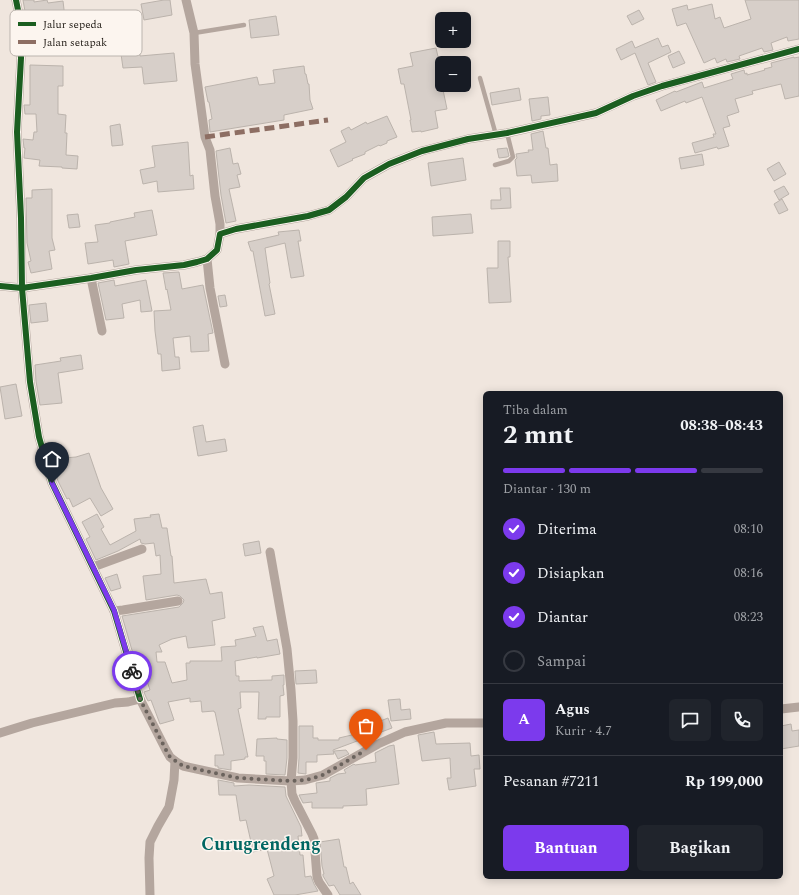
<!DOCTYPE html>
<html lang="id">
<head>
<meta charset="utf-8">
<style>
	body { margin:0; font-family:Spectral,serif; background:#20242c; color:#f1f3f6; height:100vh; display:flex; flex-direction:column; font-size:15px; white-space:nowrap }
	* { box-sizing:border-box; margin:0 }
	p { font-size:13px; color:#9ea1a6 }
	.icon { flex:none; width:22px; height:22px; fill:none; stroke:currentColor; stroke-width:2; stroke-linecap:round; stroke-linejoin:round }
	.map { position:relative; flex:1; overflow:hidden }
	.drawer { position:absolute; left:483px; top:391px; width:300px; height:488px; display:flex; flex-direction:column; background:#171b24; border-radius:6px; box-shadow:0 2px 10px #0003 }
	.drawer>* { flex:none }
	.controls { position:absolute; left:435px; top:12px; display:grid; gap:8px }
	.controls a { display:grid; place-items:center; width:36px; height:36px; border-radius:6px; background:#171b24; box-shadow:0 2px 10px #0003; font-size:20px }
	.pin { position:absolute; display:grid; place-items:center; width:34px; height:34px; color:#fff; margin:-41px -17px; border-radius:50% 50% 50% 0; rotate:-45deg; box-shadow:0 0 4px #0007 }
	.pin .icon { rotate:45deg }
	.courier { position:absolute; display:grid; place-items:center; width:40px; height:40px; margin:-20px; border:3px solid #7c3aed; border-radius:50%; background:#fff; color:#222; box-shadow:0 1px 5px #0007 }
	.overview em { font-style:normal; font-weight:700 }
	.overview div { display:flex; flex-direction:column-reverse }
	.overview { display:flex; align-items:center; justify-content:space-between; height:68px; padding:0 20px }
	h1 { font-size:26px; font-weight:700; line-height:30px }
	.bar { display:grid; grid-template-columns:repeat(4,1fr); gap:6px 4px; align-content:center; height:48px; padding:0 20px }
	.bar i { height:5px; border-radius:3px; background:#363941 }
	.bar .selected { background:#7c3aed }
	.bar p { grid-column:span 4 }
	.line { display:flex; align-items:center; gap:10px; padding:0 20px; border-top:1px solid #363941 }
	.line div { flex:1 }
	.round { display:grid; place-items:center; flex:none; width:42px; height:42px; border-radius:6px; background:#20242c }
	ol { padding:0 20px; list-style:none }
	li { display:flex; align-items:center; gap:12px; height:44px }
	li p { margin-inline-start:auto }
	li .icon { padding:4px; border-radius:50%; background:#7c3aed; color:#fff; stroke-width:4 }
	li:last-child { color:#9ea1a6 }
	li i { width:22px; height:22px; border:2px solid #363941; border-radius:50% }
	.cta { display:flex; gap:8px; margin-top:auto; padding:8px 20px }
	.cta a { flex:1; height:46px; border-radius:6px; background:#7c3aed; color:#fff; font-size:16px; font-weight:700; line-height:46px; text-align:center }
	.cta a+a { background:#20242c; color:#f1f3f6 }
	.map>svg:first-child { display:block }
</style>
</head>
<body>
<div class="map">
<svg width="799" height="895" viewBox="0 0 799 895">
	<rect width="100%" height="100%" fill="#f0e6de"/>
	<!-- building -->
	<g fill="#d7cfc9" stroke="#bbb3ac">
		<polygon points="23,0 34,0 34,2 47,0 48,3 63,1 65,18 52,19 51,13 26,17"/>
		<polygon points="164,0 170,0 172,15 144,20 141,4"/>
		<polygon points="745,0 799,0 799,39 788,41 787,37 771,43 773,50 764,52 762,48 739,56 740,59 727,62 726,59 717,63 715,58 704,63 686,23 677,26 672,9 687,5 688,10 712,4 715,19 720,17 724,28 751,19"/>
		<polygon points="639,10 644,19 632,25 627,16"/>
		<polygon points="276,16 279,35 251,38 249,20"/>
		<polygon points="658,38 662,47 668,45 671,52 648,63 656,82 648,85 635,53 621,60 616,49 632,41 635,48"/>
		<polygon points="436,48 439,61 442,60 442,85 447,109 435,111 438,128 421,132 421,131 412,132 410,120 411,120 404,84 401,84 398,69 413,66 410,53"/>
		<polygon points="679,51 685,63 673,68 668,56"/>
		<polygon points="140,53 140,56 174,53 177,81 144,84 142,67 123,68 121,54"/>
		<polygon points="794,57 794,58 799,57 799,96 785,99 781,84 752,91 753,94 735,99 739,112 727,116 730,126 723,128 729,146 718,149 717,147 695,153 692,143 714,137 713,134 716,134 702,97 686,103 685,101 661,111 656,100 675,91 676,92 702,82 704,88 733,79 731,74 744,70 745,74 747,73 747,75 765,70 764,69 772,67 771,63"/>
		<polygon points="30,65 63,66 63,86 58,86 58,114 66,115 65,133 67,133 66,155 78,156 77,169 62,168 62,167 39,166 40,160 24,158 25,148 24,148 23,139 33,140 34,132 37,132 36,114 25,114 24,105 30,105"/>
		<polygon points="304,66 305,74 306,74 308,84 309,84 310,100 313,109 284,115 284,120 210,132 209,120 212,119 209,102 208,102 205,87 257,77 259,85 275,83 273,70"/>
		<polygon points="519,88 521,100 492,105 490,93"/>
		<polygon points="548,97 550,115 541,116 541,119 532,121 529,99"/>
		<polygon points="387,116 397,137 387,141 387,143 380,146 379,145 365,152 365,154 352,159 353,160 338,167 330,150 346,142 341,131 349,127 351,130 366,122 367,124"/>
		<polygon points="120,124 123,145 112,146 110,126"/>
		<polygon points="543,131 546,148 548,148 550,165 557,164 558,181 532,183 531,175 517,176 515,160 517,158 516,154 529,152 528,150 533,150 531,134"/>
		<polygon points="188,142 190,176 193,175 194,189 158,192 157,181 143,184 140,170 155,167 152,146"/>
		<polygon points="230,148 233,164 238,163 241,174 237,175 240,187 229,189 236,221 226,223 221,195 216,151"/>
		<polygon points="507,148 509,156 507,157 499,158 497,149"/>
		<polygon points="702,154 704,165 681,169 679,158"/>
		<polygon points="463,158 466,180 431,186 428,163"/>
		<polygon points="779,162 786,174 774,181 767,169"/>
		<polygon points="784,186 789,194 779,200 774,191"/>
		<polygon points="500,188 510,188 511,208 491,209 491,200 501,200"/>
		<polygon points="52,189 52,238 55,250 49,251 52,269 31,273 28,262 31,261 27,243 26,198 32,198 32,190"/>
		<polygon points="782,199 788,210 779,214 774,204"/>
		<polygon points="152,210 157,235 125,241 129,264 114,267 113,260 88,264 85,243 98,242 95,225 110,223 110,222 135,217 134,213"/>
		<polygon points="78,214 80,227 69,228 67,215"/>
		<polygon points="471,214 473,233 433,236 432,217"/>
		<polygon points="299,230 301,241 298,241 304,276 291,278 285,243 265,248 270,283 269,284 275,314 265,316 253,251 251,251 248,242 279,235 278,232"/>
		<polygon points="498,241 510,241 510,257 508,257 511,302 489,303 487,268 498,268"/>
		<polygon points="179,272 182,289 203,285 213,333 208,334 209,351 191,352 190,336 173,338 175,357 179,357 180,369 162,371 161,354 158,354 155,331 154,311 171,310 167,289 166,290 163,273"/>
		<polygon points="114,280 115,286 146,280 152,311 141,312 140,300 122,304 124,318 106,320 98,283"/>
		<polygon points="225,295 227,306 220,307 218,296"/>
		<polygon points="46,303 48,321 31,323 29,305"/>
		<polygon points="81,355 83,369 58,373 62,403 40,405 36,381 35,365 61,361 60,358"/>
		<polygon points="16,384 22,416 5,419 0,387"/>
		<polygon points="203,425 206,442 225,439 227,451 198,456 193,427"/>
		<polygon points="89,453 101,488 113,509 101,516 90,498 73,507 69,498 67,499 58,481 52,462 52,459 76,457"/>
		<polygon points="97,514 104,527 101,529 110,545 136,531 134,519 151,517 150,515 159,514 162,528 167,528 171,556 172,556 174,583 206,579 210,594 222,592 225,618 212,621 215,645 188,648 186,636 172,639 159,645 162,652 156,652 157,662 165,662 172,683 187,680 186,663 190,663 190,661 222,661 221,647 236,646 235,640 256,636 253,628 263,626 267,641 277,639 280,654 257,658 257,657 235,661 236,676 239,676 239,681 272,680 272,676 284,675 284,685 283,685 284,695 280,696 280,717 266,717 266,719 258,719 259,692 240,692 241,708 238,709 248,757 245,757 245,759 231,761 231,770 218,768 218,766 215,766 215,755 224,755 215,712 214,712 214,711 202,712 201,701 190,702 190,698 168,702 174,720 160,724 151,700 148,701 146,697 144,692 150,690 141,663 136,664 122,616 179,607 183,603 184,600 180,596 177,595 146,600 143,576 161,574 160,555 156,556 154,543 145,544 141,543 140,539 118,551 96,560 86,539 90,537 82,522"/>
		<polygon points="259,541 261,553 245,556 243,544"/>
		<polygon points="117,574 121,588 111,591 105,578"/>
		<polygon points="316,670 317,683 296,684 295,671"/>
		<polygon points="400,699 401,710 410,709 411,719 391,721 388,700"/>
		<polygon points="388,718 392,728 333,750 334,754 317,755 317,762 306,762 306,774 298,773 299,758 299,726 313,726 313,738 318,738 318,740 339,740 339,738 356,734 353,730 367,721 370,725"/>
		<polygon points="791,724 792,731 799,730 799,746 781,749 781,726"/>
		<polygon points="434,732 436,744 470,743 471,756 479,755 480,769 474,769 476,786 449,790 447,778 451,778 450,758 422,761 418,735"/>
		<polygon points="277,738 277,739 287,740 287,758 285,775 266,774 266,761 264,761 264,756 256,756 257,739"/>
		<polygon points="394,745 399,784 366,789 367,805 343,806 343,808 312,808 312,802 303,803 299,795 317,793 316,783 330,781 330,778 338,774 346,773 344,770 354,764 355,765 376,762 375,753 389,746"/>
		<polygon points="346,750 349,754 338,759 334,751"/>
		<polygon points="218,780 234,783 234,786 249,785 285,787 286,796 301,827 302,836 298,836 300,855 303,855 305,877 311,876 314,884 318,891 295,895 274,895 267,879 274,876 267,849 248,853 247,843 251,842 246,820 240,821 236,795 219,795"/>
		<polygon points="339,839 344,867 346,867 350,884 353,882 361,895 340,895 334,885 329,886 323,876 323,874 324,874 322,866 320,842"/>
	</g>
	<g fill="none" stroke-linecap="round" stroke-linejoin="round">
		<!-- lane -->
		<g stroke="#b4a69e" stroke-width="4.5">
			<polyline points="194,33 244,25"/>
			<polyline points="480,78 496,135"/>
			<polyline points="495,165 509,161 513,157 507,133"/>
		</g>
		<!-- street -->
		<g stroke="#b4a69e" stroke-width="9">
			<polyline points="16,0 18,10 21,58 17,132 21,218 22,288 30,382 39,437 52,483 114,611 140,699"/>
			<polyline points="186,0 194,33 195,64 205,137 210,150 215,196 220,224 220,234"/>
			<polyline points="207,259 210,288 225,364"/>
			<polyline points="91,278 102,331"/>
			<polyline points="0,286 22,288 91,278 136,270 184,265 197,262 207,259 217,250 220,234 236,229 280,221 308,216 329,210 346,197 364,178 389,164 422,151 468,139 507,133 596,113 633,96 662,86 799,49"/>
			<polyline points="270,552 287,649 291,690 293,721 293,758 291,781 292,794 295,801 312,834 314,839 317,877 319,882 328,895"/>
			<polyline points="93,567 142,549"/>
			<polyline points="114,611 123,610 178,601"/>
			<polyline points="781,709 799,707"/>
			<polyline points="0,733 32,723 115,703 128,702 140,699 166,750 170,757 175,761 183,766 238,778 291,781 305,780 323,775 378,744 405,732 446,723 485,723"/>
			<polyline points="150,895 149,858 150,842 158,826 169,807 174,780 175,761"/>
		</g>
		<!-- quiet -->
		<polyline stroke="#8d6e63" stroke-width="5" stroke-dasharray="10 5" stroke-linecap="butt" points="205,137 328,120"/>
		<!-- cycleway casing -->
		<g stroke="#fcf5ef" stroke-width="8">
			<g id="cycleway">
				<polyline points="16,0 18,10 21,58 17,132 21,218 22,288 30,382 39,437 52,483 114,611 140,699"/>
				<polyline points="0,286 22,288 91,278 136,270 184,265 197,262 207,259 217,250 220,234 236,229 280,221 308,216 329,210 346,197 364,178 389,164 422,151 468,139 507,133 596,113 633,96 662,86 799,49"/>
			</g>
		</g>
		<!-- cycleway -->
		<use href="#cycleway" stroke="#1b5e20" stroke-width="6"/>
	</g>
	<g fill="none" stroke-linecap="round" stroke-linejoin="round">
		<!-- done -->
		<polyline stroke="#6b635d" stroke-width="4" stroke-dasharray="0 7.2" points="132,671 140,699 166,750 170,757 183,766 238,778 291,781 306,780 323,775 366,750"/>
		<!-- route -->
		<polyline stroke="#7c3aed" stroke-width="5" points="52,483 114,610 132,671"/>
	</g>
	<g text-anchor="middle" dominant-baseline="central" stroke-width="3" stroke-linejoin="round" paint-order="stroke">
		<!-- quarter labels -->
		<g font-size="18" font-weight="bold" fill="#006662" stroke="#fcf5ef">
			<text x="261" y="844">Curugrendeng</text>
		</g>
	</g>
	<!-- legend -->
	<rect x="10" y="10" width="132" height="46" rx="6" fill="#fcf5ef" stroke="#bbb4ae" stroke-width="1"/>
	<rect x="18" y="22" width="18" height="4" fill="#1b5e20"/>
	<rect x="18" y="40" width="18" height="4" fill="#8d6e63"/>
	<g font-size="11" fill="#231d17">
		<text x="43" y="28">Jalur sepeda</text>
		<text x="43" y="46">Jalan setapak</text>
	</g>
</svg>
<div class="controls">
<a>+</a>
<a>−</a>
</div>
<div class="pin" style="left:366px;top:750px;background:#ea580c"><svg class="icon" aria-label="bag" viewBox="0 0 24 24"><path d="M5 8h14l-1 12H6zM9 8a3 3 0 0 1 6 0"/></svg></div>
<div class="pin" style="left:52px;top:483px;background:#1f2937"><svg class="icon" aria-label="home" viewBox="0 0 24 24"><path d="M3 11l9-7 9 7M6 9v11h12V9"/></svg></div>
<div class="courier" style="left:132px;top:671px"><svg class="icon" aria-label="bike" viewBox="0 0 24 24"><circle cx="6" cy="16" r="4"/><circle cx="18" cy="16" r="4"/><path d="M6 16l4-8h5l3 8M10 8l3 8H6M13 5h3"/></svg></div>
<section class="drawer">
<div class="overview"><div><h1>2 mnt</h1><p>Tiba dalam</p></div><em>08:38–08:43</em></div>
<div class="bar"><i class="selected"></i><i class="selected"></i><i class="selected"></i><i></i><p>Diantar · 130 m</p></div>
<ol>
<li><svg class="icon" aria-label="check" viewBox="0 0 24 24"><path d="M5 12l5 5 9-10"/></svg>Diterima<p>08:10</p></li>
<li><svg class="icon" aria-label="check" viewBox="0 0 24 24"><path d="M5 12l5 5 9-10"/></svg>Disiapkan<p>08:16</p></li>
<li><svg class="icon" aria-label="check" viewBox="0 0 24 24"><path d="M5 12l5 5 9-10"/></svg>Diantar<p>08:23</p></li>
<li><i></i>Sampai</li>
</ol>
<div class="line" style="height:72px"><b class="round" style="background:#7c3aed;color:#fff">A</b><div><b>Agus</b><p>Kurir · 4.7</p></div><a class="round"><svg class="icon" aria-label="chat" viewBox="0 0 24 24"><path d="M4 5h16v11H9l-5 4z"/></svg></a><a class="round"><svg class="icon" aria-label="phone" viewBox="0 0 24 24"><path d="M5 4h4l2 5-3 2q2 4 5 5l2-3 5 2v4C11 20 4 13 5 4z"/></svg></a></div>
<div class="line" style="height:52px"><div>Pesanan #7211</div><b>Rp 199,000</b></div>
<div class="cta"><a>Bantuan</a><a>Bagikan</a></div>
</section>
</div>
</body>
</html>
